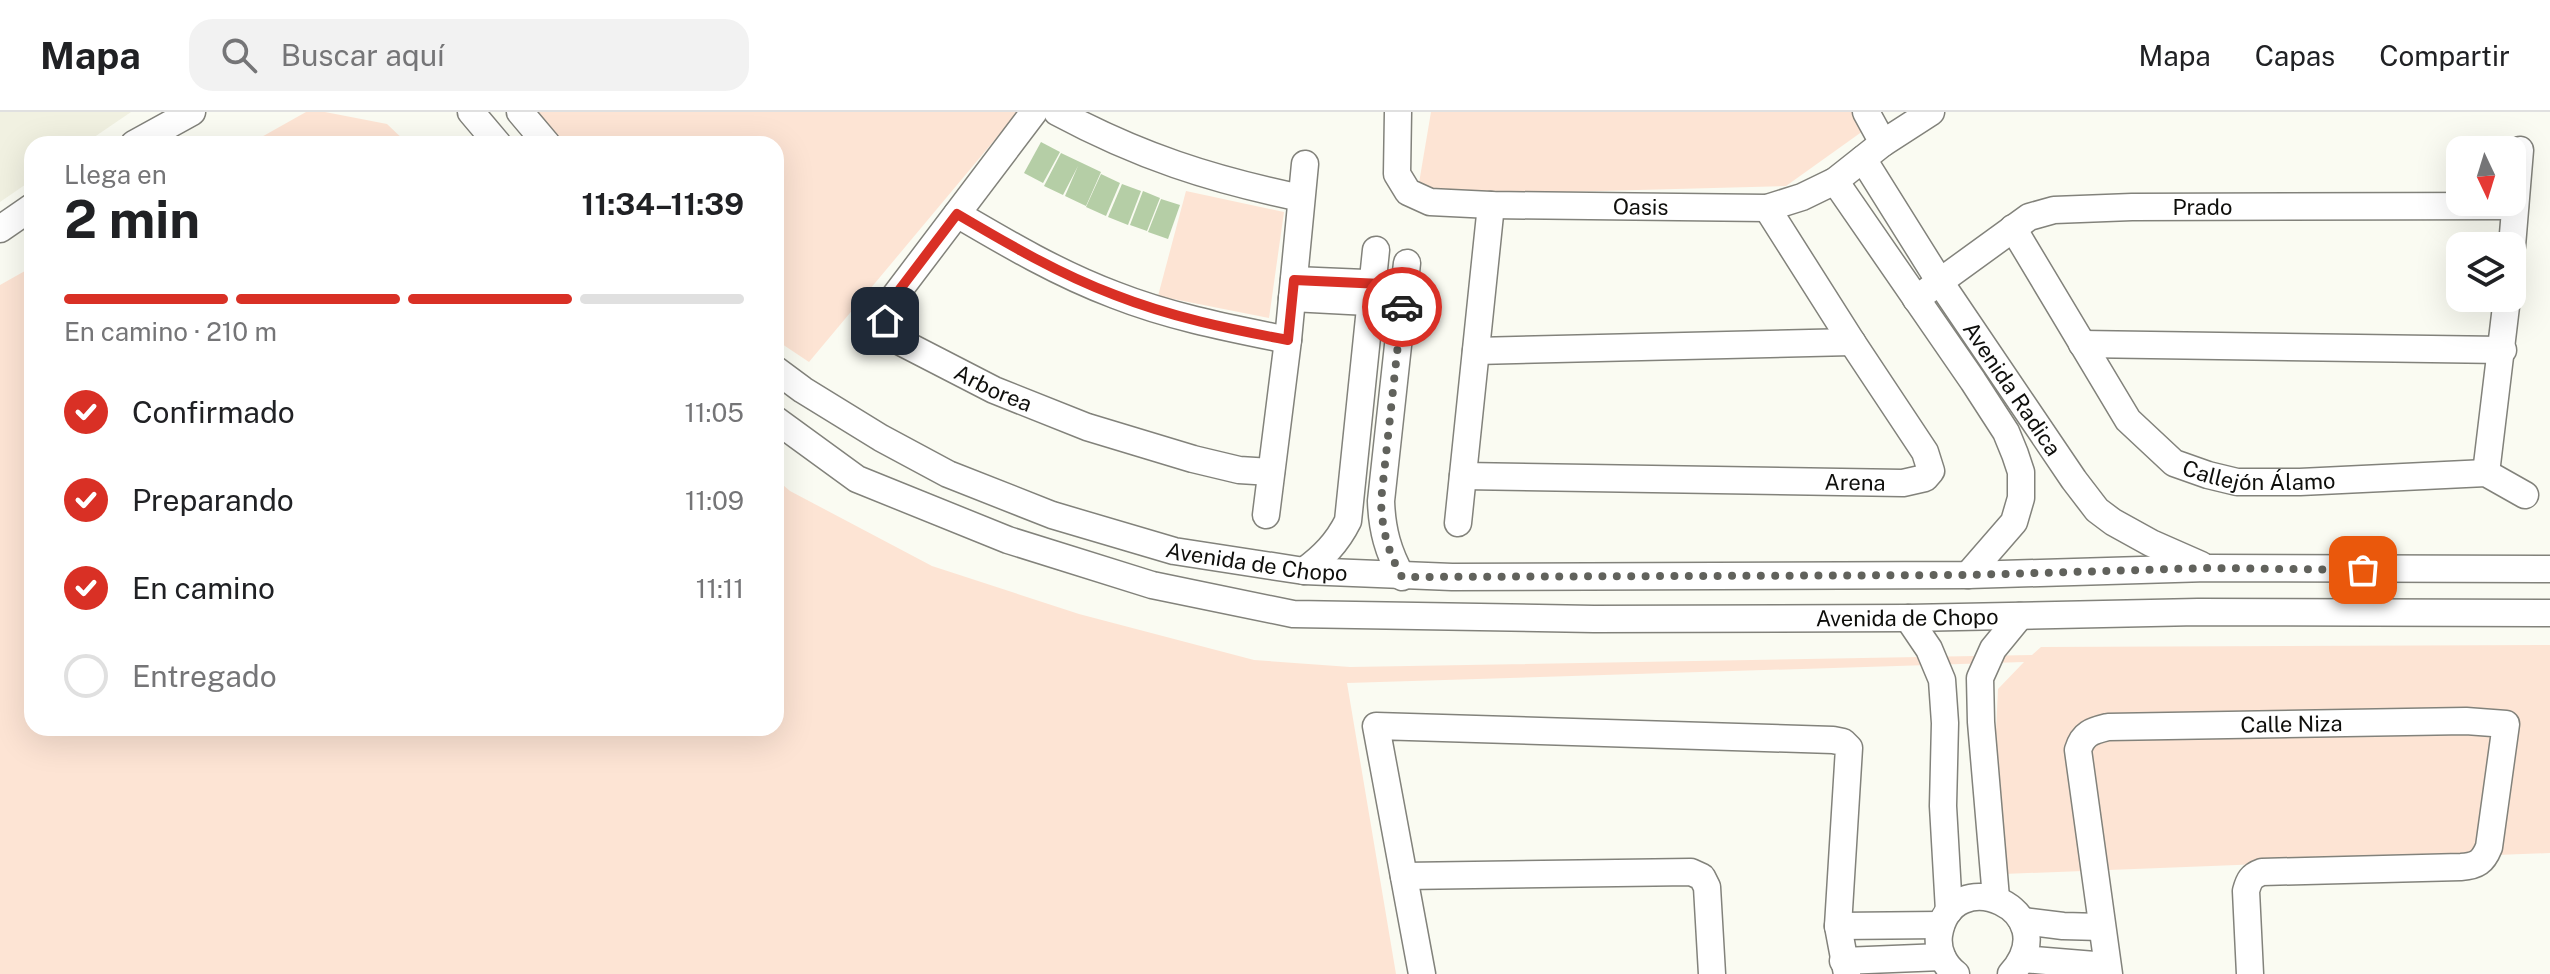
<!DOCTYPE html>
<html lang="es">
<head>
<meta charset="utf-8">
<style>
	body { margin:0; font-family:"Public Sans",sans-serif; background:#f2f2f2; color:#202124; height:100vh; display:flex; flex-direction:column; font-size:30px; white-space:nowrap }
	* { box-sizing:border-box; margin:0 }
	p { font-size:26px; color:#757577 }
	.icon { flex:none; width:44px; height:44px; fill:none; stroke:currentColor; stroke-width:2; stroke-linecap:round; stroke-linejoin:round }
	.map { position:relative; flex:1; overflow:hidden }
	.sheet { position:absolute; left:24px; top:24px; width:760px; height:600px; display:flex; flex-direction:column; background:#fff; border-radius:24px; box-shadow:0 8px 32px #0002 }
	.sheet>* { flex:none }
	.needle { width:52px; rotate:176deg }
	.tools { position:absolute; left:2446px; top:24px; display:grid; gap:16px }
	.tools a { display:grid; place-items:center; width:80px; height:80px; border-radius:16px; background:#fff; box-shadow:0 8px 32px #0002; font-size:40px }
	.pin { position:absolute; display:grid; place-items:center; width:68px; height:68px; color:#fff; margin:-34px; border-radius:16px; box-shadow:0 4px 12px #0006 }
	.courier { position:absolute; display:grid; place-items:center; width:80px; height:80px; margin:-40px; border:6px solid #d93025; border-radius:50%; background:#fff; color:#222; box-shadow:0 2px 10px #0007 }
	.overview em { font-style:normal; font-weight:700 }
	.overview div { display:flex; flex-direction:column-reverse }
	.overview { display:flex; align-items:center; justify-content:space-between; height:136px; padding:0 40px }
	h1 { font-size:52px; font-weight:700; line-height:60px }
	.bar { display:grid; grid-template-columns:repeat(4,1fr); gap:12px 8px; align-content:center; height:96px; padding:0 40px }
	.bar i { height:10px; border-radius:6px; background:#e0e0e0 }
	.bar .selected { background:#d93025 }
	.bar p { grid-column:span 4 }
	ol { padding:0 40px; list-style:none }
	li { display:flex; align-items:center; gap:24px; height:88px }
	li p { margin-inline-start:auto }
	li .icon { padding:8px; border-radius:50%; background:#d93025; color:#fff; stroke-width:4 }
	li:last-child { color:#757577 }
	li i { width:44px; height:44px; border:4px solid #e0e0e0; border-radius:50% }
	header { display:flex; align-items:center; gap:48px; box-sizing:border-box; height:112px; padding:0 40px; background:#fff; border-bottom:2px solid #e0e0e0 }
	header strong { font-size:38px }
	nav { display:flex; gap:44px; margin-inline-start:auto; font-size:28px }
	.search { width:560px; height:72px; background:#f2f2f2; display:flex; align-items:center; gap:20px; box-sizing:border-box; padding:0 28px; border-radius:24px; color:#757577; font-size:30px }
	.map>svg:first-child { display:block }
</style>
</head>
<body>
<header>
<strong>Mapa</strong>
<div class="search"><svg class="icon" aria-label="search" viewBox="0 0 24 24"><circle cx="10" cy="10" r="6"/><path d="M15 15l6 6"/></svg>Buscar aquí</div>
<nav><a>Mapa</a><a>Capas</a><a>Compartir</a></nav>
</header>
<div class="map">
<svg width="2550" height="862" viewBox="0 0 2550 862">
	<rect width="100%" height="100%" fill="#fafbf2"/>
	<!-- built -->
	<polygon fill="#f1f1e1" points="0,0 131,0 84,32 32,32 32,68 0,90"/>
	<!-- green -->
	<g fill="#fde4d4">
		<polygon points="306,0 325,0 387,12 408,32 249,32"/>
		<polygon points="538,0 1018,0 809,250 776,228 776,32 564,32"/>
		<polygon points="1431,0 1852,0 1863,19 1786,74 1446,83 1419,71"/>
		<polygon points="1186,79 1284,100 1269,206 1158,184"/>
		<polygon points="32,155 32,616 776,616 776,367 790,379 932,454 1079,502 1254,548 1350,555 2032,543 2041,535 2550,533 2550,741 2003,762 1996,619 1998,577 2024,550 1347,571 1396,862 0,862 0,173"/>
	</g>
	<!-- building -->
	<g fill="#b5cea6">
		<polygon points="1041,30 1060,40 1043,71 1024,61"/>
		<polygon points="1061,41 1101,60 1086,94 1065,84 1078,54 1063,83 1044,74"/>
		<polygon points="1101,62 1120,71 1106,104 1086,95"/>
		<polygon points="1122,72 1141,79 1128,113 1108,105"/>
		<polygon points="1143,79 1160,86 1147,119 1130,113"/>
		<polygon points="1161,87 1180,93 1168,127 1148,120"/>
	</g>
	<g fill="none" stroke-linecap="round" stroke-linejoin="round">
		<!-- minor casing -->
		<g stroke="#82827b" stroke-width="29">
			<g id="minor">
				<polyline points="471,0 498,32"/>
				<polyline points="520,0 547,32"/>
				<path id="s1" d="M 1034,0 L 891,189 C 884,205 884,214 895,227 L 994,278 L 1087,315 L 1193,347 L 1239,358 L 1271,360"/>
				<path d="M 1057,0 C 1139,44 1210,67 1301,86"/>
				<path id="s2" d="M 1398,0 L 1397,62 L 1408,80 L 1430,90 L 1491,93 L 1767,96 L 1802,85 L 1835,69 L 1883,31 L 1931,0"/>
				<polyline points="1866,0 1883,31"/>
				<polyline points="134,32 192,0"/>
				<path id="s3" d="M 1863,47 L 1940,170 L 2074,368 L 2097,398 L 2113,410 L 2151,431 L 2201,453"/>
				<polyline points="1835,69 1973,269 2006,320 2015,342 2021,360 2021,386 2014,410 1968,463"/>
				<path d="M 957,102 C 1008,132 1059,162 1115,183 C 1171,205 1229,216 1288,228"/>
				<path id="s4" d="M 2013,116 L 2128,308 L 2174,351 L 2208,363 L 2237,370 L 2300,370 L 2486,361 L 2525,383"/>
				<polyline points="0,117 32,95"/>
				<polyline points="2512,134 2520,38"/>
				<polyline points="1294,168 1389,172"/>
				<polyline points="1292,186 1387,191"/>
				<path id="s5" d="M 1916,187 L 2029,105 L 2054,98 L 2132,95 L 2515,94"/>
				<polyline points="2082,232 2503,238"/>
				<polyline points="1476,239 1852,230"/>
				<path id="s6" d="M 776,258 L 803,278 L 881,326 L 948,362 L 1052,403 L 1174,439 L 1304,459 L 1452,465 L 1968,463 L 2208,456 L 2550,457"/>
				<path id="s7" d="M 776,308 L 857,367 L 1008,428 L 1152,473 L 1293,502 L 1594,507 L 1908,506 L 2198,500 L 2550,501"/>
				<polyline points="2486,361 2507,186"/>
				<path id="s8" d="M 1463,364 L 1903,371 L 1925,366 L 1931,359 L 1925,340 L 1852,230 L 1767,96"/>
				<polyline points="1266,403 1288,228 1305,52"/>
				<polyline points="1458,411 1491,93"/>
				<path d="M 1304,459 C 1323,445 1337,431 1348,409 L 1376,138"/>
				<path d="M 1402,465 C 1388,440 1382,418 1381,389 L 1407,151"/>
				<polyline points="1908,506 1929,537 1942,568 1945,611 1943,694 1949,799"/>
				<polyline points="1404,764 1691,760 1702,765 1707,775 1712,862"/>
				<polyline points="1996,786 1981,610 1980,566 1993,537 2020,504"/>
				<polyline points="2022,809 2063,814 2101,815"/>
				<polyline points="1838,814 1941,813"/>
				<polyline points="2022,847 2107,854"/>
				<polyline points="1843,849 1942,845"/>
				<polyline points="1422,862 1376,614 1833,628 1843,630 1849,636 1838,814 1847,862"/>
				<path d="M 1956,862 C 1944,853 1937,838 1939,823 C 1951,747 2068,798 2011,862"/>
				<path id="s9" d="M 2109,862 L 2078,638 C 2083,621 2092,619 2108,615 L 2466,609 L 2506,612 L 2489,735 C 2483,750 2477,754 2461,755 L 2262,760 C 2251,764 2249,768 2246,779 L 2250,862"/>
			</g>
		</g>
		<!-- minor -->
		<use href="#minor" stroke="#fff" stroke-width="26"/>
	</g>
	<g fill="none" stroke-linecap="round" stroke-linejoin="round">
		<!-- done -->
		<path stroke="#61625c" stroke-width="8" stroke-dasharray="0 14.4" d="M 1402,195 L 1381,389 C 1382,418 1388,440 1402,465 L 1968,463 L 2208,456 L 2363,458"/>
		<!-- route -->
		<path stroke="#d93025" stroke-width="10" d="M 885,209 L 891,189 L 957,102 C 1008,132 1059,162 1115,183 C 1171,205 1229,217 1288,228 L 1294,168 L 1404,173 L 1402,195"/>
	</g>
	<g text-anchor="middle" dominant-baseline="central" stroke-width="8" stroke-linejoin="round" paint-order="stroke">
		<!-- street labels -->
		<g font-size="22" fill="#0f0f0c" stroke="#fafbf2">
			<text stroke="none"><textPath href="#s2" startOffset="318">Oasis</textPath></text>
			<text stroke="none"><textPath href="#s5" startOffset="314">Prado</textPath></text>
			<text stroke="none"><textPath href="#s1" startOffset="388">Arborea</textPath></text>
			<text stroke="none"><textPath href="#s3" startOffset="274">Avenida Radica</textPath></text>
			<text stroke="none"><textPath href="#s4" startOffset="374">Callejón Álamo</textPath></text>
			<text stroke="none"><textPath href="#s8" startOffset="392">Arena</textPath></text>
			<text stroke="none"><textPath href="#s6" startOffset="524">Avenida de Chopo</textPath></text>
			<text stroke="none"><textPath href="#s7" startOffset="1172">Avenida de Chopo</textPath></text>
			<text stroke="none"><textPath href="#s9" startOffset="450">Calle Niza</textPath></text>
		</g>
	</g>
</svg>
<div class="tools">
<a><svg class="needle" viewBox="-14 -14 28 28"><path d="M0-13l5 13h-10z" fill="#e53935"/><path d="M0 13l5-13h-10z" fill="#757577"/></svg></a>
<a><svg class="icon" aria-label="layers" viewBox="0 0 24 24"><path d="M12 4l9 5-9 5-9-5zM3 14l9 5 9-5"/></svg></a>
</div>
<div class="pin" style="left:2363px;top:458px;background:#ea580c"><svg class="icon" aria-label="bag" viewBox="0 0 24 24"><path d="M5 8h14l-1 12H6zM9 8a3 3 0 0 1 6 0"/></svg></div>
<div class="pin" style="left:885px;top:209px;background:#1f2937"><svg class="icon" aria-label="home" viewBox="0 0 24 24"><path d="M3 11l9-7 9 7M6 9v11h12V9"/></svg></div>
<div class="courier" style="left:1402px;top:195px"><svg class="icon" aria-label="car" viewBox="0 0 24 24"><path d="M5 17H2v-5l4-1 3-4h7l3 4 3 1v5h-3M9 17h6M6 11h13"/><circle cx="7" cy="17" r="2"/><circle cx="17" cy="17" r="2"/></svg></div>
<section class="sheet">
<div class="overview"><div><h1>2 min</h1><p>Llega en</p></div><em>11:34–11:39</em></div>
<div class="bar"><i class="selected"></i><i class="selected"></i><i class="selected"></i><i></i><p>En camino · 210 m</p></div>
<ol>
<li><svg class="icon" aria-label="check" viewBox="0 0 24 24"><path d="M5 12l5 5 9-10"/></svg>Confirmado<p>11:05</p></li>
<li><svg class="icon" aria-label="check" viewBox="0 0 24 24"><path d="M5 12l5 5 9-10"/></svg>Preparando<p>11:09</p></li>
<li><svg class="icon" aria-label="check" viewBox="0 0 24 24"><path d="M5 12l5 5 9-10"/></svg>En camino<p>11:11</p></li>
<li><i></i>Entregado</li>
</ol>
</section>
</div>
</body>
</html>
